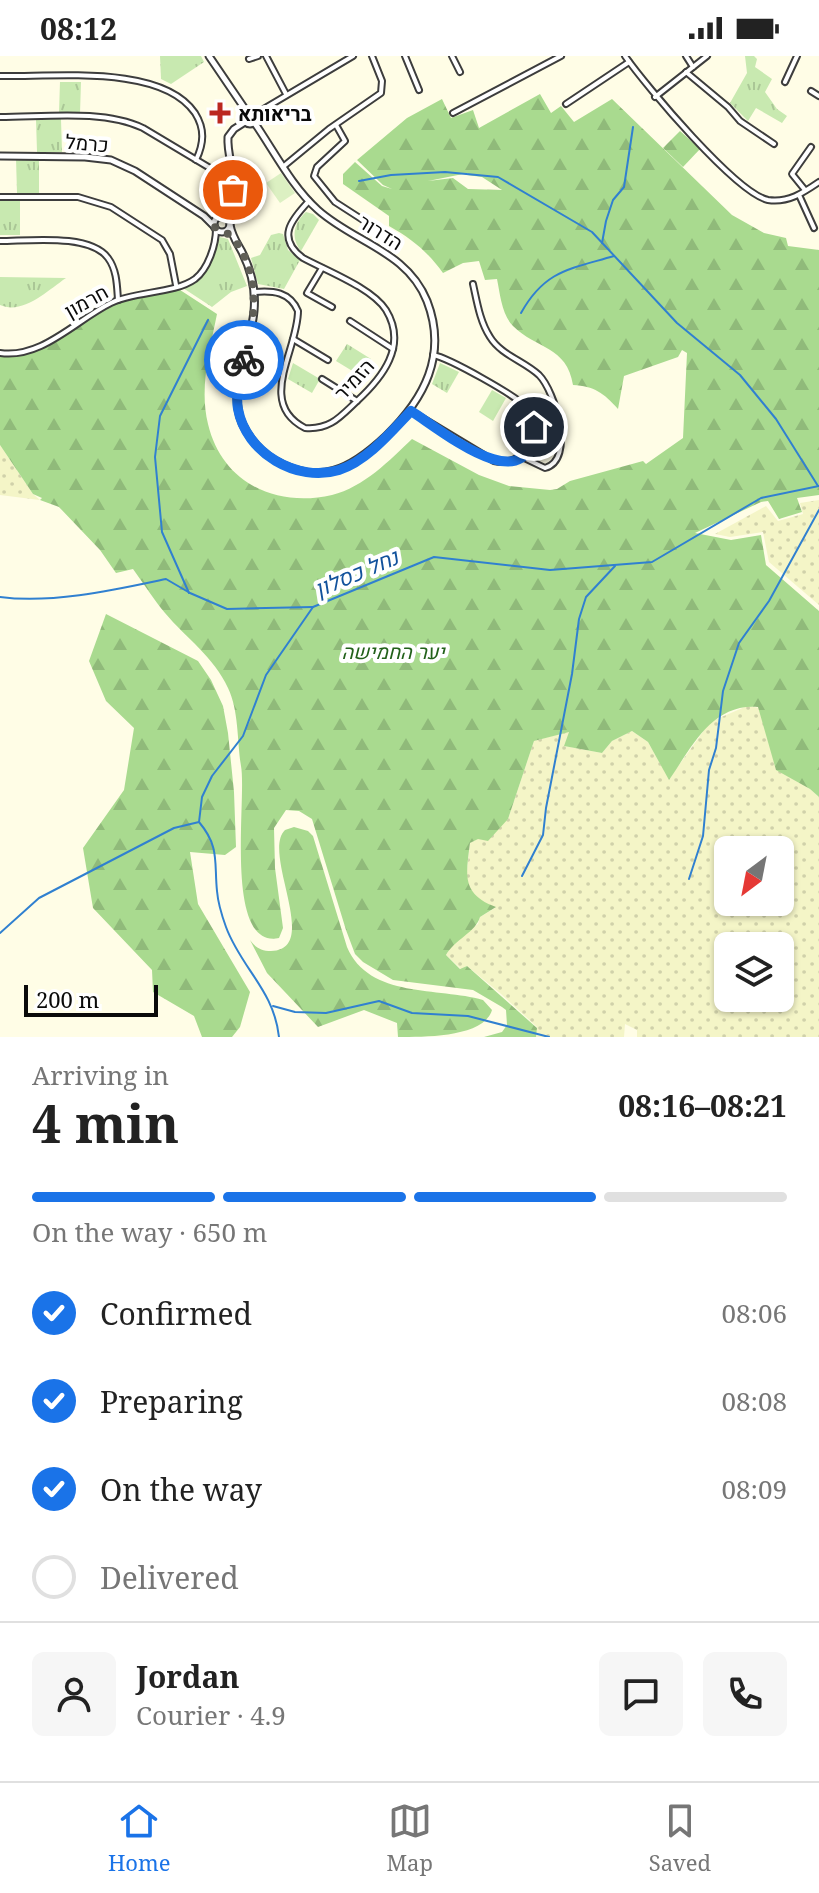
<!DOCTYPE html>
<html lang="en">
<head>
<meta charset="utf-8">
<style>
	body { margin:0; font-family:"Noto Serif",Heebo,serif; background:#f6f6f6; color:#222; height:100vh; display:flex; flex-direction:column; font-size:30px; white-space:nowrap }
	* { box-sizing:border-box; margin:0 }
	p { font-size:26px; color:#767676 }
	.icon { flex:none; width:44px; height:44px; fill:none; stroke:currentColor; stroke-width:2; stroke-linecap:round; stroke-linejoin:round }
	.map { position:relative; height:981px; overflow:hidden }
	.panel { display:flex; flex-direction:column; background:#fff; flex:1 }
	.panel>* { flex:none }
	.needle { width:52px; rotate:212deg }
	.tools { position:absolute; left:714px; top:780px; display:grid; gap:16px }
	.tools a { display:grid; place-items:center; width:80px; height:80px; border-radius:12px; background:#fff; box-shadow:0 2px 6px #0004; font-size:40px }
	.scale { position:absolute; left:24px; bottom:20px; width:134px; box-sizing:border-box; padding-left:8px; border:4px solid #0a0a0a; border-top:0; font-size:22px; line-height:28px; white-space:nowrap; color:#0a0a0a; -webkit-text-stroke:6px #fff; paint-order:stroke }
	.pin { position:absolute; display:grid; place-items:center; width:68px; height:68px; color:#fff; margin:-34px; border:4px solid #fff; border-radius:50%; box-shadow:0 2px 8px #0007 }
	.courier { position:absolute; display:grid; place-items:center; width:80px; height:80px; margin:-40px; border:6px solid #1a73e8; border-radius:50%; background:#fff; color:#222; box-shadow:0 2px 10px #0007 }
	.summary em { font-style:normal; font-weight:700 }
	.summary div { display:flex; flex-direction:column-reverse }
	.summary { display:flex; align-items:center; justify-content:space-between; height:136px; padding:0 32px }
	h1 { font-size:52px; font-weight:700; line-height:60px }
	.bar { display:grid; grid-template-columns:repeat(4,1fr); gap:12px 8px; align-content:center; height:96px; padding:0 32px }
	.bar i { height:10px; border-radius:6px; background:#e0e0e0 }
	.bar .active { background:#1a73e8 }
	.bar p { grid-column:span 4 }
	.line { display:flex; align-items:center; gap:20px; padding:0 32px; border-top:2px solid #e0e0e0 }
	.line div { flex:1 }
	.round { display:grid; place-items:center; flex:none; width:84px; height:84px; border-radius:12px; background:#f6f6f6 }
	ol { padding:0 32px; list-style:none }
	li { display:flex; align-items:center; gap:24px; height:88px }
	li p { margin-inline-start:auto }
	li .icon { padding:8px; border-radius:50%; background:#1a73e8; color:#fff; stroke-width:4 }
	li:last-child { color:#767676 }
	li i { width:44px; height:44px; border:4px solid #e0e0e0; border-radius:50% }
	.status { display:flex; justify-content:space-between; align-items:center; height:56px; padding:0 40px; background:#fff; direction:ltr }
	.status svg { height:22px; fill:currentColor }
	.tabs { display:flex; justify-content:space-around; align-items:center; height:112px; border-top:2px solid #e0e0e0; background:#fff; font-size:22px; color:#767676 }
	.tabs a { display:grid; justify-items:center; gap:4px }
	.tabs .active { color:#1a73e8 }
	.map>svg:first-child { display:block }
</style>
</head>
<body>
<div class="status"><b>08:12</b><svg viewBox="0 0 49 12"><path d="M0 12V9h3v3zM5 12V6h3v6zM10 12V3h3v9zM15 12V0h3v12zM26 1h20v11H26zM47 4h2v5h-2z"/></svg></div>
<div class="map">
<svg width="819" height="981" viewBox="0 0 819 981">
	<defs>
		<pattern id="farmland-dots" width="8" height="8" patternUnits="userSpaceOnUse" patternTransform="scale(2)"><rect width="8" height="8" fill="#f4f5c7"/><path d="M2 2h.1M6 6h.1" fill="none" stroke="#d0d1aa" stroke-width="1.8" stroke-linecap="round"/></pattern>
		<pattern id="grass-tufts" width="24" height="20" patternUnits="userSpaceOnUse" patternTransform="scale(2)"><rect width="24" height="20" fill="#c8e9b0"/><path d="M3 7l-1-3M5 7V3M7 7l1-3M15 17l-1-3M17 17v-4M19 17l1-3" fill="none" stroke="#aac696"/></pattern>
		<pattern id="forest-firs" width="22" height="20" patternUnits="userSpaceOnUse" patternTransform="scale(2)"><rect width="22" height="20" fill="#a9da8f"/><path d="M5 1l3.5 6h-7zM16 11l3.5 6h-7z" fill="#90ba7a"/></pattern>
	</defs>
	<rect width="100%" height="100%" fill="#fffde6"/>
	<!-- farmland -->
	<g fill="url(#farmland-dots)" fill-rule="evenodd">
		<polygon points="0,389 33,438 40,444 0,439"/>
		<polygon points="819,444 819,549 769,506 763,476 730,481 715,478 766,450 778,465 803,458 800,447"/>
		<path d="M 747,650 L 760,652 L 776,713 L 810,733 L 819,741 L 819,981 L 637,981 L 637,974 L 625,968 L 624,981 L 536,981 L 537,971 L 501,938 L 467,910 L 461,913 L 446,899 L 456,884 L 478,868 L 480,861 L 495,852 L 481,845 L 472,836 L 466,824 L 470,787 L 508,763 L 534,685 L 570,675 L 565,690 L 602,697 L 612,685 L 632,675 L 648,686 L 669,723 L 710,666 ZM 728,794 L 780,794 L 780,846 L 728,846 ZM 728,890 L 780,890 L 780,942 L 728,942 Z"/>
	</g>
	<!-- grass -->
	<g fill="url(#grass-tufts)">
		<polygon points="160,0 201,0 204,6 171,28 161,23"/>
		<polygon points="745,0 754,0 757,3 755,11 772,23 765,36 777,53 787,60 782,67 756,52 748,65 730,47 747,17"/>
		<polygon points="60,26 81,26 80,57 59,57"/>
		<polygon points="36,63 61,63 62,96 37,96"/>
		<polygon points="16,102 39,102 39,137 17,137"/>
		<rect x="0" y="143" width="20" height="36"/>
		<path d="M 306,156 L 313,158 L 319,164 L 301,195 C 290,181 294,167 306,156 Z"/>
		<polygon points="279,177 283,178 288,194 300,204 284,233 258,228 251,202 260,199 271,179"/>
		<path d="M 220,181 L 228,183 L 247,230 L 231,236 L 212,251 L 183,232 C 204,227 213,199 220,181 Z"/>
		<path d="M 0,221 L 66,222 C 47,235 23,259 0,249 Z"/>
		<polygon points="347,288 371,303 365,313 359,309 354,316 336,305"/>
		<polygon points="293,307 320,323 312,337 288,323"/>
		<polygon points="440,307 459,316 447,337 432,328"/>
		<polygon points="492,334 506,342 493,365 479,356"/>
	</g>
	<!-- forest -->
	<g fill="url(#forest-firs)" fill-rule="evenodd">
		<path d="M 540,38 L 551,57 L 561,50 L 574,66 L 612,43 L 732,159 L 764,177 L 786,182 L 788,190 L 819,194 L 819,439 L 797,442 L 802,456 L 779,463 L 768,445 L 761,446 L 695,477 L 731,484 L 761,479 L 766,509 L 819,555 L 819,741 L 810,733 L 776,714 L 758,651 C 712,647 692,691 669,724 L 648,686 L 632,675 L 612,685 L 602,697 L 564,690 L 569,676 L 534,685 L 508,763 L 488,785 L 478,783 L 470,787 C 466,819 461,838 496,851 L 480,861 C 476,876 454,884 446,899 L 460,913 L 467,910 L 537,972 L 536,981 L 484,981 L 502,976 L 507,969 L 506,954 L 502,951 L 473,934 L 393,924 L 363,906 L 355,898 L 346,874 L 312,763 L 299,755 L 286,754 L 274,772 L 275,812 L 283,872 L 279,882 C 223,894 247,741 241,710 C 237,685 239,655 228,632 C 214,601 186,582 165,557 C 154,544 144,528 133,513 L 116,517 L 100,494 L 59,451 L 40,444 L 42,442 L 33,438 L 0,389 L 0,299 L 29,295 L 118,243 L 177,232 L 217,258 C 210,293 199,332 208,368 C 222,427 276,452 332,439 C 364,431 390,404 412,383 L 479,419 L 509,430 L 550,434 L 557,433 L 570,425 L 643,405 L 646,408 L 683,382 L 687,297 L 682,294 L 678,301 L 624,320 L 618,353 C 604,337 594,330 573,329 C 567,290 536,293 513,270 C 502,259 500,238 497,223 L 485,224 L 479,205 L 463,207 L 443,217 C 428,196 412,183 389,170 L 389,160 L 343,128 L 343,118 L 355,106 L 382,130 L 392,133 L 383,129 L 357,104 L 407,62 L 442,43 L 451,62 L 473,54 L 479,72 ZM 468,117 L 467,119 L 482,121 L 502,134 L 468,133 L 453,122 L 428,125 Z"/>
		<polygon points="680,75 700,93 683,111 663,92"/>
		<polygon points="106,558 198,605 211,624 223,650 228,677 234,736 236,791 225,799 190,796 198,848 250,936 240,971 232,981 202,981 194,960 153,936 152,914 93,852 83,792 124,734 134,672 106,645 89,605"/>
		<path d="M 294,771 L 308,775 L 313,780 L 347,891 C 369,943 439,931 483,944 L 492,954 C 484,981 427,981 398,981 L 397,967 L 364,954 L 318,971 L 267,917 L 250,884 C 255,891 261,895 271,895 C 322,894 261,797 285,774 Z"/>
	</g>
	<!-- pitch -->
	<polygon fill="#dcf0c2" points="281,117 295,137 280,147 266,127"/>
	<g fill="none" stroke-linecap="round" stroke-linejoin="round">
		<!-- stream -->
		<g stroke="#3080d0" stroke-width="2">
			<polyline points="359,125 391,119 445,116 498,121 592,176 677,267 740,319 776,363 818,430"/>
			<polyline points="602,187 606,165 613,144 624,131 633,71"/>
			<path d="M 521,257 C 545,214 570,213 614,200"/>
			<polyline points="189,537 162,476 155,401 160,360 208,264"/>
			<path d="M 0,541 C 52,548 114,534 166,523 L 190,537 L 227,553 L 313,551"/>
			<path d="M 199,766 C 220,791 214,806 217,835 C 218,847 222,860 226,871 C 241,912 274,934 279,981"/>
			<polyline points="522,820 543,779 546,752 572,618 579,563 586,541 615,510"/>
			<polyline points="689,823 703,780 709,714 716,692 723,635 739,587 769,545 819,454"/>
			<polyline points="0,877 39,842 174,772 199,766 202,741 212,720 243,680 266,619 313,551 434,501 550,514 652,506 761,442 819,430"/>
			<polyline points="273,950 295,956 326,957 379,945 412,957 468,960 549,981"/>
		</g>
		<!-- minor casing -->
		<g stroke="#3d3d3d" stroke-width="8">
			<g id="minor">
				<polyline points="266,0 286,38"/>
				<polyline points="405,0 419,34"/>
				<polyline points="452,0 460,16"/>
				<path d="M 625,0 C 646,30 736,137 768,144 C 788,147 803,137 819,126"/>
				<polyline points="686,0 693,11"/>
				<polyline points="249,3 258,0"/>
				<polyline points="686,16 728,51 740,65 774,88"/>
				<path d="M 0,20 C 54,21 162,8 195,57 C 205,73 204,87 196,104"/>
				<polyline points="785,26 797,0"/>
				<polyline points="811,35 819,40"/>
				<polyline points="655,41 707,0"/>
				<polyline points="566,48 629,6"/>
				<polyline points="453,57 561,0"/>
				<polyline points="255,58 353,0"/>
				<path d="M 0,61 C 44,61 103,53 143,72 L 235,127"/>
				<polyline points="336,69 345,85 317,111 314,120 335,146 366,166"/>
				<polyline points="284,110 329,73 381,37 382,25 372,0"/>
				<polyline points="805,134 792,118 811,91"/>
				<polyline points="799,139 814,172"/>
				<polyline points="0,141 78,141 111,151 162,184 170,198 176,229"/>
				<path d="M 0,185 C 28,185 90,177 108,202 C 117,214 117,230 118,244"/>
				<polyline points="322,212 307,237 332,251"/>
				<path d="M 473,228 C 477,246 480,266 490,281 C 501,299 524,305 539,319 C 555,335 576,404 545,412 L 522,401"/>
				<path d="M 254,236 C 273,234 290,236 298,255 C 298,294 256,347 305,372 C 330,374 340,361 357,345 C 382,322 408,290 386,254 C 372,232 327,215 303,202 C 276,182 291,164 309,145"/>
				<polyline points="350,265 393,293"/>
				<polyline points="293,283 328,304"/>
				<path d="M 0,297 C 42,303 76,264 111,247 C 135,235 174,238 195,223 C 208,213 216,189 216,173"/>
				<polyline points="322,323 357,345"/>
				<path d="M 411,355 L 494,405 C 523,412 548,377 527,352 C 517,340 449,302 433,299"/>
			</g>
		</g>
		<!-- tertiary casing -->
		<g stroke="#3d3d3d" stroke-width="9">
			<g id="tertiary">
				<polyline points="209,0 247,56"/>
				<circle cx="250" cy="62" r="6"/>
				<polyline points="0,100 85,101 111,104 135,115 204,160 214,170"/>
				<circle cx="222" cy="168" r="8"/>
				<path d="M 219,161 C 248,133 226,110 228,81 L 234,73 L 245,66"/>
				<path d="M 230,169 C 232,180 237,187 242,196 C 251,214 256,234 254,255 C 251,291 227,331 242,367 C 249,382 259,394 273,403 C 319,431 351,413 386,380 C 424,343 448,299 427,245 C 407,195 355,187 318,154 C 292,131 274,95 254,66"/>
			</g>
		</g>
		<!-- minor -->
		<use href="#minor" stroke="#fff" stroke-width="4"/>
		<!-- tertiary -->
		<use href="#tertiary" stroke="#fff" stroke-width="5"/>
	</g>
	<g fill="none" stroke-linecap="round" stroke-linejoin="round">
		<!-- done -->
		<path stroke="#605f57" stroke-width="8" stroke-dasharray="0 14.4" d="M 233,134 L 226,154 L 216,164 L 214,170 C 220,177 228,175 234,183 C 262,221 255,262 244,304"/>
		<!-- route -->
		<path stroke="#1a73e8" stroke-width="10" d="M 244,304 C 241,320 235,336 238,353 C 246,397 297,427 339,414 C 367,405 391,376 411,355 C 440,373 530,449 534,371"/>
	</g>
	<!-- markers -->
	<path fill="#bb2820" stroke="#fff" stroke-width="3" d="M216 45h8v8h8v8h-8v8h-8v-8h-8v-8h8z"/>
	<g text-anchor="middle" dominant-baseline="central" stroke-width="8" stroke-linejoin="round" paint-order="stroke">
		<!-- poi labels -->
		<g font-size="20" font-weight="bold" fill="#0a0a0a" stroke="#fff" text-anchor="start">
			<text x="238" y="57">בריאותא</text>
		</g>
		<!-- street labels -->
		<g font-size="20" fill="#0a0a0a" stroke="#fff">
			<text transform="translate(87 87) rotate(5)">כרמל</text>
			<text transform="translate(381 176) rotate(32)">הדרור</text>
			<text transform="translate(86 245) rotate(-29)">חרמון</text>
			<text transform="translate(354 323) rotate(-47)">הזמיר</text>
		</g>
		<!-- park labels -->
		<g font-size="20" font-style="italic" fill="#22611a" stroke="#fff">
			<text x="393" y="595">יער החמישה</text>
		</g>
		<!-- water labels -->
		<g font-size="22" font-style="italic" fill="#12529c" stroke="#fff">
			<text transform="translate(356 516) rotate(-23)">נחל כסלון</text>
		</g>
	</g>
</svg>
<div class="tools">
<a><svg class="needle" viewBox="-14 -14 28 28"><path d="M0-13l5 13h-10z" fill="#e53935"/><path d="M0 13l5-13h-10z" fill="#767676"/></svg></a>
<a><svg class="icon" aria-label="layers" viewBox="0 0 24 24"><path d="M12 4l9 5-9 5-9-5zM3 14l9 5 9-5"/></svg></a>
</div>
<div class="scale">200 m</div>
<div class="pin" style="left:233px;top:134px;background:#ea580c"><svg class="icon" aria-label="bag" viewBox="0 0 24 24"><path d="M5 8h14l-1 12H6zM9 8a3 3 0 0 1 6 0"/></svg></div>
<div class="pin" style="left:534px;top:371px;background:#1f2937"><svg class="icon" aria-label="home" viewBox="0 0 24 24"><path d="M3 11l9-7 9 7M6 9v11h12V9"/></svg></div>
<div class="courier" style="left:244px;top:304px"><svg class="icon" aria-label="bike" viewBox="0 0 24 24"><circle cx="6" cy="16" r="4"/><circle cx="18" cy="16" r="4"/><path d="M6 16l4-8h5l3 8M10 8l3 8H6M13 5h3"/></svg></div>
</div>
<section class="panel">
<div class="summary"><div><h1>4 min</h1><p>Arriving in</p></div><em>08:16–08:21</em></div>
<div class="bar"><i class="active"></i><i class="active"></i><i class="active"></i><i></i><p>On the way · 650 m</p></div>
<ol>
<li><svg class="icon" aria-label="check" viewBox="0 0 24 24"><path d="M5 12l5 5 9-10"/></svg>Confirmed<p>08:06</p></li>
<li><svg class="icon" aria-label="check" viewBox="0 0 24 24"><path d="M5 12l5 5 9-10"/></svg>Preparing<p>08:08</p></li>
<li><svg class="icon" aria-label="check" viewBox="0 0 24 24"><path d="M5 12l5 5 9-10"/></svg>On the way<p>08:09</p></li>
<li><i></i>Delivered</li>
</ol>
<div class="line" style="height:144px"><a class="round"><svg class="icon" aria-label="person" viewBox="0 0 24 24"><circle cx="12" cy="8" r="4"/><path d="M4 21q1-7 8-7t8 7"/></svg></a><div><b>Jordan</b><p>Courier · 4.9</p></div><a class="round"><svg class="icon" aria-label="chat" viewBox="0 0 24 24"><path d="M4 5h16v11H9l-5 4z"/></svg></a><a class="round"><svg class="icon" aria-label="phone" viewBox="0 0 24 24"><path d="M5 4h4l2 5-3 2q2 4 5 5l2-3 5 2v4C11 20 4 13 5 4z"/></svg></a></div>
</section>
<nav class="tabs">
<a class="active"><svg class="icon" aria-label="home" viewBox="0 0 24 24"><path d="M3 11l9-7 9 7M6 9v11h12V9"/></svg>Home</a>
<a><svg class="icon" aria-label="map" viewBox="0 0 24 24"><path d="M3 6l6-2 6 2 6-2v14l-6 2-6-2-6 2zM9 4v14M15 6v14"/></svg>Map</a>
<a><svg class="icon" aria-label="saved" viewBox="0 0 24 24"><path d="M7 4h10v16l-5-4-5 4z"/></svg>Saved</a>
</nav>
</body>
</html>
